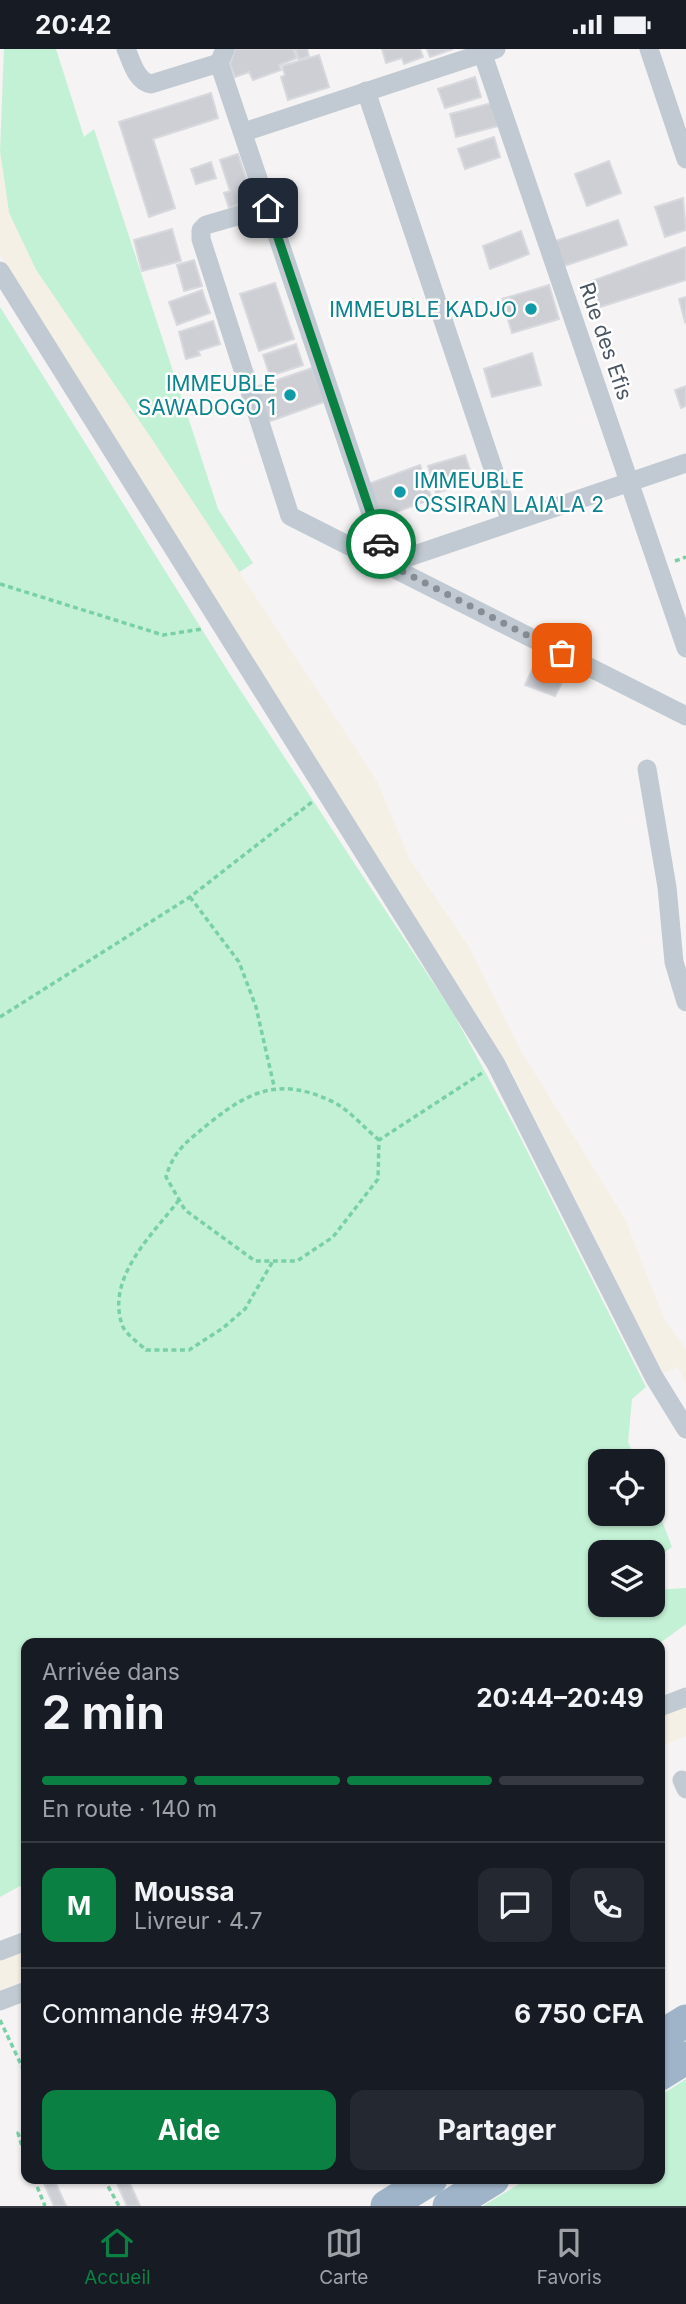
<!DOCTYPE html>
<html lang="fr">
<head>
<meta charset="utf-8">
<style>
	body { margin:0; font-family:Inter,sans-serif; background:#242831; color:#f1f3f6; height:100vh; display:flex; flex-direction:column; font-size:26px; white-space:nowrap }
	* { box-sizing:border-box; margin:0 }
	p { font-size:23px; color:#9ea1a6 }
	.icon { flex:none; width:38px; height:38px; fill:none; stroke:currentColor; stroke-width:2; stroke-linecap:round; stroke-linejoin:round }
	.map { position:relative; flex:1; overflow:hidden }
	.side { position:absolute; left:21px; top:1589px; width:644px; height:546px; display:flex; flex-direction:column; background:#171b24; border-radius:14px; box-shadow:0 2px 5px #0004 }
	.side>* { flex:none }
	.fabs { position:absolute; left:588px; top:1400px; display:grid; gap:14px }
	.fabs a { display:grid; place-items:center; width:77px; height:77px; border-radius:14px; background:#171b24; box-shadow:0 2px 5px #0004; font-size:35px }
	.pin { position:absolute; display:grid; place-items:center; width:60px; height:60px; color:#fff; margin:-30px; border-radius:14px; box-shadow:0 4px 10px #0006 }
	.courier { position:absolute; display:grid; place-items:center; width:70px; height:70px; margin:-35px; border:5px solid #0b8043; border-radius:50%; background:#fff; color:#222; box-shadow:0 2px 9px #0007 }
	.overview em { font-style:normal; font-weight:700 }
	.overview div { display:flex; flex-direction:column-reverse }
	.overview { display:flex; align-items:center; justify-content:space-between; height:119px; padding:0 21px }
	h1 { font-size:46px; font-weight:700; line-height:52px }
	.bar { display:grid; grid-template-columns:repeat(4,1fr); gap:10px 7px; align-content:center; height:84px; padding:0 21px }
	.bar i { height:9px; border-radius:5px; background:#363941 }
	.bar .current { background:#0b8043 }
	.bar p { grid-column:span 4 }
	.line { display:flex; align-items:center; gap:18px; padding:0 21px; border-top:2px solid #363941 }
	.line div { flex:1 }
	.round { display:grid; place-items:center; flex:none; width:74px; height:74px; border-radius:14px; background:#242831 }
	.button { display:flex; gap:14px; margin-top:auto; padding:14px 21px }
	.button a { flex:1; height:80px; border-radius:14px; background:#0b8043; color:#fff; font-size:28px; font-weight:700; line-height:80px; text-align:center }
	.button a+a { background:#242831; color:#f1f3f6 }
	.status { display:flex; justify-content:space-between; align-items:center; height:49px; padding:0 35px; background:#171b24; direction:ltr }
	.status svg { height:19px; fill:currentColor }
	.tabs { display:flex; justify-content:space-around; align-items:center; height:98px; border-top:2px solid #363941; background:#171b24; font-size:19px; color:#9ea1a6 }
	.tabs a { display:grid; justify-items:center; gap:4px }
	.tabs .current { color:#0b8043 }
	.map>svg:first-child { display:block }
</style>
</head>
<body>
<div class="status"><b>20:42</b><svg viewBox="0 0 49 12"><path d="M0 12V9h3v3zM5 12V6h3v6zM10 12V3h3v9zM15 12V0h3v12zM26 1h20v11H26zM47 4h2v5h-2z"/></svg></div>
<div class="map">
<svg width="686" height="2157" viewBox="0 0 686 2157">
	<rect width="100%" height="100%" fill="#f5f3f3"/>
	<!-- green -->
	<g fill="#c3f1d5">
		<polygon points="4,0 56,0 84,88 94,80 218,460 253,514 238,524 153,392 36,221 9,164 0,103"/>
		<polygon points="0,258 231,627 453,964 515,1078 646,1338 632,1350 628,1393 637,1412 600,1412 600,1465 653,1465 653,1448 672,1498 653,1512 653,1503 600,1503 600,1556 653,1556 653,1541 686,1539 686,1575 660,1594 26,1594 26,1840 20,1837 0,1848"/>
		<polygon points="686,2030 686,2157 483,2157 527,2130 660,2130 660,2047"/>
	</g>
	<!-- sand -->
	<g fill="#f5f0e5">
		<polygon points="0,103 9,164 36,221 153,392 377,732 410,811 469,898 521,1002 625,1170 664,1270 686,1300 686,1336 678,1318 663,1325 508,1015 0,206"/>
		<polygon points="686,1654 686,1687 660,1698 660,1664"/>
		<polygon points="26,1900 26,1931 0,1941 0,1910"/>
	</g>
	<!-- building -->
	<g fill="#cdcfd5" stroke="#d7d9de" stroke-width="2">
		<polygon points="235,0 293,0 297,9 279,16 281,21 253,31 249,23 235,28 230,15"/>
		<polygon points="295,0 307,0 309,7 299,11"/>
		<polygon points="382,0 420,0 423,8 404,15 402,9 386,14"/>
		<polygon points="427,0 453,0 430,8"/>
		<polygon points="319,6 329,38 288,51 281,28 285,26 282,17"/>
		<polygon points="475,28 481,48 445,59 438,40"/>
		<polygon points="211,44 218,69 153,90 175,159 149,168 119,73"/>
		<polygon points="492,54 498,77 456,88 450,65"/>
		<polygon points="494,88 500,108 465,120 458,100"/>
		<polygon points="238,105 253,150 229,159 224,144 230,142 220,111"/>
		<polygon points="609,112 621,144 587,157 575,125"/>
		<polygon points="211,113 216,129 196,135 191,120"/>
		<polygon points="683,149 686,181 665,188 655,158"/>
		<polygon points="618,171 627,196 564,217 555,192"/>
		<polygon points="172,180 181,212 142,222 134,191"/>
		<polygon points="521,182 529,205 490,220 483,197"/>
		<polygon points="686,198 686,231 597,259 589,233"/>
		<polygon points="194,211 202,237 184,242 177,216"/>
		<polygon points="275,234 294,290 259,302 240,245"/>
		<polygon points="549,236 559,270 512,284 502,250"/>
		<polygon points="202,241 210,264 177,276 169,253"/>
		<polygon points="686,248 686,272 685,273 679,250"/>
		<polygon points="213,272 220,295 198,302 200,306 186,310 179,283"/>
		<polygon points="296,295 303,316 270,327 263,306"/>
		<polygon points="532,304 541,336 492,348 484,320"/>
		<polygon points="312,319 324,353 268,373 257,338"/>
		<polygon points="686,337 686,357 681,359 675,341"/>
		<polygon points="465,406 474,433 436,444 428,417"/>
		<polygon points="420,416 432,450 380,469 368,435"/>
		<polygon points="539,606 571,616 555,647 525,636"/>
		<polygon points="42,2130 54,2130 66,2157 54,2157"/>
		<polygon points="115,2130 128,2130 140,2157 127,2157"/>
	</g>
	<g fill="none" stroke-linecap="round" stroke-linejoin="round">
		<!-- path -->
		<g stroke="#7ad0a6" stroke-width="3.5" stroke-dasharray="5 3.5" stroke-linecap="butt">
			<polyline points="675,512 686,508"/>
			<polyline points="0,535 163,586 203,580"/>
			<polyline points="190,848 239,913 256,958 274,1037"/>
			<polyline points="0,968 190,848 312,753"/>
			<path d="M 379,1091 C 364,1079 347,1058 329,1051 C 281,1029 251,1041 212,1072 C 189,1091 174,1100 166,1128 L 185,1161 L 255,1212 L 297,1212 L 333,1188 L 378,1130 L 379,1091 L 482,1024"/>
			<path d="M 179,1151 C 153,1185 104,1230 123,1278 C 127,1286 140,1295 146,1301 L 189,1301 L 223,1279 L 245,1260 L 273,1212"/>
			<polyline points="0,1971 26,2026"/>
			<polyline points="26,2079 18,2084 26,2110"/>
			<polyline points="34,2130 45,2157"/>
			<polyline points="104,2130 119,2157"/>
		</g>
		<!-- minor -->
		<g stroke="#c1cad2" stroke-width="19">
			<path d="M 126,0 C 132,13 136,32 151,35 L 219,14"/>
			<polyline points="225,0 219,14 388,515 686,414"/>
			<polyline points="481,0 686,599"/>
			<polyline points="649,0 686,110"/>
			<polyline points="366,42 511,473"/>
			<polyline points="244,83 496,0"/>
			<polyline points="268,158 206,176 201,181 201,190 290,467 686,667"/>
			<polyline points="0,222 496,1015 654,1328 686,1380"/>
			<polyline points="647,720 667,838 674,913 686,953"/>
			<polyline points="660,1658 686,1648"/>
			<polyline points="682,1731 686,1740"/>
			<polyline points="0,1902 26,1892"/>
			<polyline points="0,1952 26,1942"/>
		</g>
		<!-- trunk -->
		<g stroke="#9fb4c9" stroke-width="33">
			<polyline points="660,1988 686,1972"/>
			<polyline points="660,2025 686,2009"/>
			<polyline points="387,2157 431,2130"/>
			<polyline points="449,2157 493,2130"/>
		</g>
	</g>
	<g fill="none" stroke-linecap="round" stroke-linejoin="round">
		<!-- done -->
		<polyline stroke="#868d94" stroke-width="7" stroke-dasharray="0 12.6" points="381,495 388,515 562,604"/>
		<!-- route -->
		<polyline stroke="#0b8043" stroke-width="9" points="268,159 381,495"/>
	</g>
	<!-- markers -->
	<g fill="#0f9aa8" stroke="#fff" stroke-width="2.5">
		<circle cx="531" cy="260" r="7"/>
		<circle cx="290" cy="346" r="7"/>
		<circle cx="400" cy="443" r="7"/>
	</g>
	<g text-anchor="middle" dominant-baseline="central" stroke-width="5" stroke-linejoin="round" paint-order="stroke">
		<!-- culture labels -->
		<g font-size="21" fill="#0d838f" stroke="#fff" text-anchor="end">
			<text x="517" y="260">IMMEUBLE KADJO</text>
			<text x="276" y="334">IMMEUBLE<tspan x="276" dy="24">SAWADOGO 1</tspan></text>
			<text x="414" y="431" text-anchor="start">IMMEUBLE<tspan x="414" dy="24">OSSIRAN LAIALA 2</tspan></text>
		</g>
		<!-- street labels -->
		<g font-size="21" fill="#4a5661" stroke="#fff">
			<text transform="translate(606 292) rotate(71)">Rue des Efis</text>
		</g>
	</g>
</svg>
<div class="fabs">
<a><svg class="icon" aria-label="locate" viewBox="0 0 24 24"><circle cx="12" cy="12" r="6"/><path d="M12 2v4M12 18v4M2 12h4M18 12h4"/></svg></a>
<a><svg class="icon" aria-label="layers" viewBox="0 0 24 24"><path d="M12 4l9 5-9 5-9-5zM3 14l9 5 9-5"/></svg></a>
</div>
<div class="pin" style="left:562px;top:604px;background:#ea580c"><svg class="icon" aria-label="bag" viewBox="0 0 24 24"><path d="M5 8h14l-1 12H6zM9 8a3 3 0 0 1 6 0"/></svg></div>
<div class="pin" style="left:268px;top:159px;background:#1f2937"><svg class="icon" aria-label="home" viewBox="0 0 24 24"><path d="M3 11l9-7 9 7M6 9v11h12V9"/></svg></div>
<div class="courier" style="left:381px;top:495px"><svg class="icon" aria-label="car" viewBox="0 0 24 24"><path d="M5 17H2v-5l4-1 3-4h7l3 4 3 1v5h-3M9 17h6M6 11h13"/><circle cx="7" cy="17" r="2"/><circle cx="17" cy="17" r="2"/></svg></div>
<section class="side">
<div class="overview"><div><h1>2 min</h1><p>Arrivée dans</p></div><em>20:44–20:49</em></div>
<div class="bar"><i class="current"></i><i class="current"></i><i class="current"></i><i></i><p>En route · 140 m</p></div>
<div class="line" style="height:126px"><b class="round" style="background:#0b8043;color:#fff">M</b><div><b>Moussa</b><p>Livreur · 4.7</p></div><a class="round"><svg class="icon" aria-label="chat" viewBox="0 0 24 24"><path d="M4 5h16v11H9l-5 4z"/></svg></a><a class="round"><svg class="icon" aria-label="phone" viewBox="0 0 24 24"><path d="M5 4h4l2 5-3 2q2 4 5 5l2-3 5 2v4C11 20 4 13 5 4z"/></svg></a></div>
<div class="line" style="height:91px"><div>Commande #9473</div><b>6 750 CFA</b></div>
<div class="button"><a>Aide</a><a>Partager</a></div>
</section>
</div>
<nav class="tabs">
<a class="current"><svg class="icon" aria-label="home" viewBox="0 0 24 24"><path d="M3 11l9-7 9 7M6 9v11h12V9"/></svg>Accueil</a>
<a><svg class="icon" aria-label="map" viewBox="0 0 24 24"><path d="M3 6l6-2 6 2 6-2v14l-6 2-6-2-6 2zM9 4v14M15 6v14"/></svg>Carte</a>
<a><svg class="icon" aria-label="saved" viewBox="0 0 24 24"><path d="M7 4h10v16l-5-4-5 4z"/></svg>Favoris</a>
</nav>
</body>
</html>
